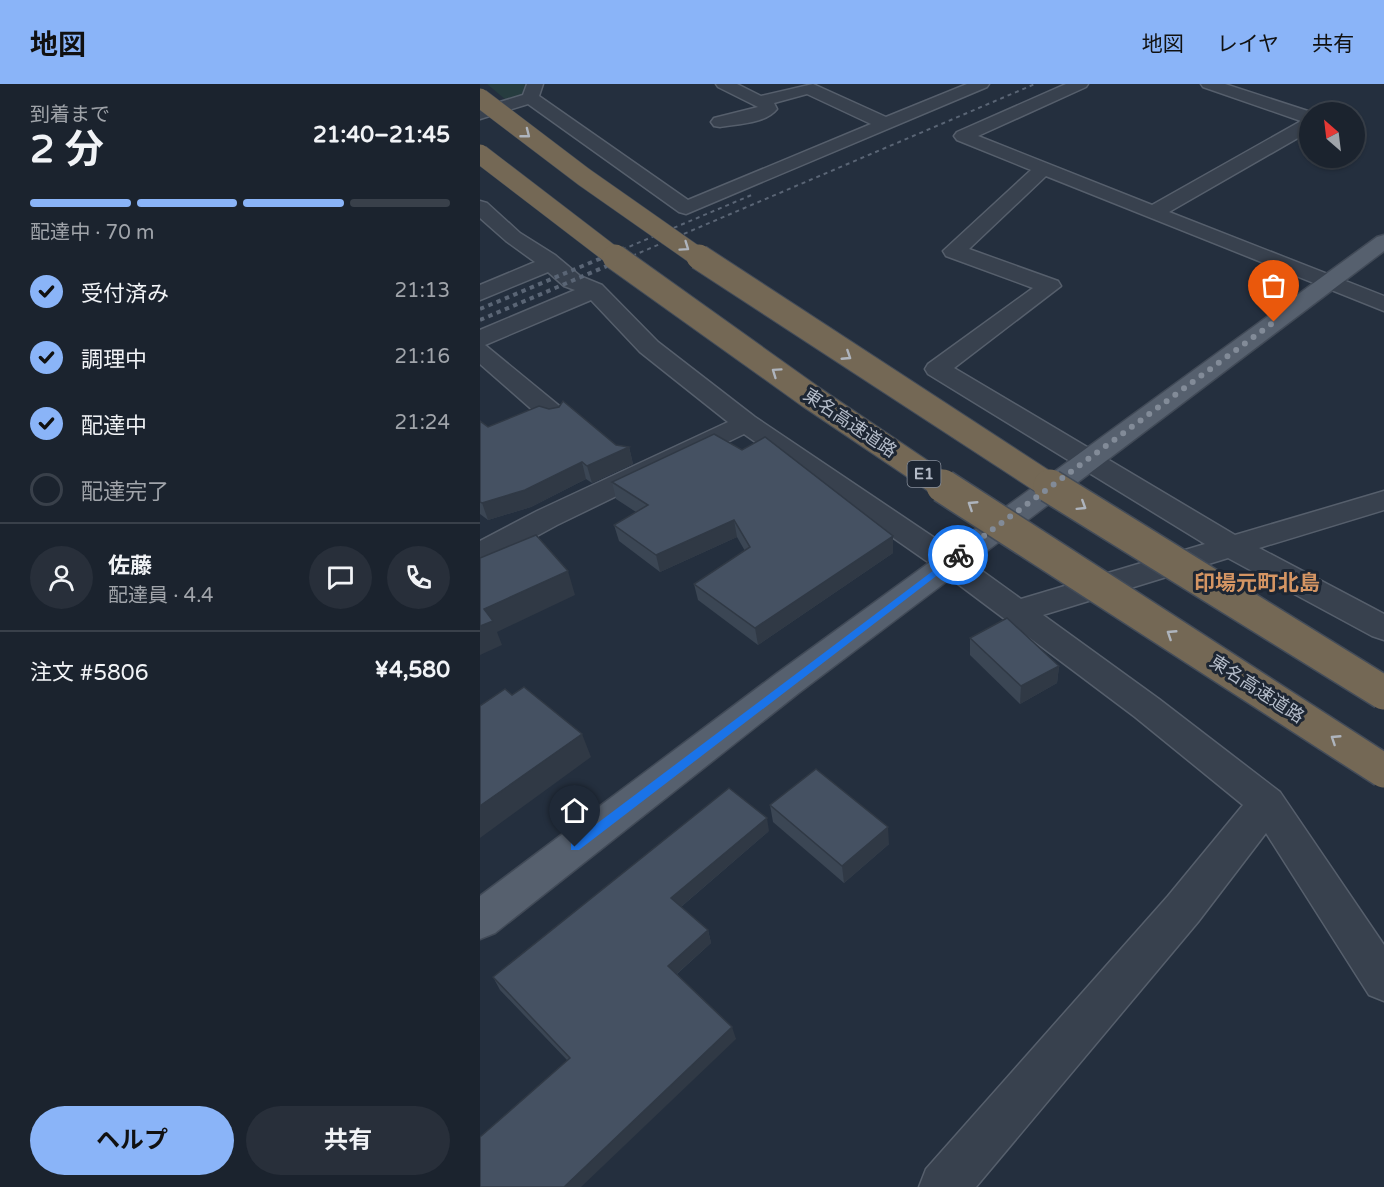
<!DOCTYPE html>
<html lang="ja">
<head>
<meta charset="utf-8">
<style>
	body { margin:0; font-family:"Varela Round","Noto Sans JP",sans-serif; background:#282f3a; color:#f1f3f6; height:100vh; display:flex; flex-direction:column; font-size:22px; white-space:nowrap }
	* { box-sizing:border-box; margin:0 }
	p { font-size:20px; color:#a0a4aa }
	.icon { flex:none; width:33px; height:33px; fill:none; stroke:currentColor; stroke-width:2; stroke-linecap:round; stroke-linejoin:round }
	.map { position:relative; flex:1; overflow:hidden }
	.panel { display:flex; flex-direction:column; background:#1b232e; width:480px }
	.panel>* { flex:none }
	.needle { width:39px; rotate:332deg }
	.buttons { position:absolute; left:819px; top:18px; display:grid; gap:12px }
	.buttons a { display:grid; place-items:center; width:66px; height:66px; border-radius:50%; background:#1b232e; box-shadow:0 2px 4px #0004,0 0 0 2px #39404a; font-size:30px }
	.pin { position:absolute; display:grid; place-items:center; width:51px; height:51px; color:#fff; margin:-62px -26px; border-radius:50% 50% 50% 0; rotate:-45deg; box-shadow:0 0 6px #0007 }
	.pin .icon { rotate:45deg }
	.courier { position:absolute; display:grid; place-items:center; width:60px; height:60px; margin:-30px; border:4px solid #1a73e8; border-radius:50%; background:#fff; color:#222; box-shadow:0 2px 8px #0007 }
	.headline em { font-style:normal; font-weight:700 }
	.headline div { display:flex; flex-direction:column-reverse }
	.headline { display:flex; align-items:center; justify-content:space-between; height:102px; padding:0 30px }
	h1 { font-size:39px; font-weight:700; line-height:45px }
	.bar { display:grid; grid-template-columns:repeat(4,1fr); gap:9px 6px; align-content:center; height:72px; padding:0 30px }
	.bar i { height:8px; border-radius:4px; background:#39404a }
	.bar .current { background:#8ab4f8 }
	.bar p { grid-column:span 4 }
	.line { display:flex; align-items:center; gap:15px; padding:0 30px; border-top:2px solid #39404a }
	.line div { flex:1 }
	.round { display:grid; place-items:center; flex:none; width:63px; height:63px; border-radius:32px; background:#282f3a }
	ol { padding:0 30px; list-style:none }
	li { display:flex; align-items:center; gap:18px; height:66px }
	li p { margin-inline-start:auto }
	li .icon { padding:6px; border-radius:50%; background:#8ab4f8; color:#111; stroke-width:4 }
	li:last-child { color:#a0a4aa }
	li i { width:33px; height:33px; border:3px solid #39404a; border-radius:50% }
	.button { display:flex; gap:12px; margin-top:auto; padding:12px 30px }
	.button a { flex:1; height:69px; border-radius:36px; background:#8ab4f8; color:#111; font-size:24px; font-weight:700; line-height:69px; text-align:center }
	.button a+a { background:#282f3a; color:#f1f3f6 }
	header { display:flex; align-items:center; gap:36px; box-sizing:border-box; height:84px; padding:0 30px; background:#8ab4f8; color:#111 }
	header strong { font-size:28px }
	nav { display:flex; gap:33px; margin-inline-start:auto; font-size:21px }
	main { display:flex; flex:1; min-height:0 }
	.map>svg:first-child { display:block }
</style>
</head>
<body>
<header>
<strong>地図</strong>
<nav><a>地図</a><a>レイヤ</a><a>共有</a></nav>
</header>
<main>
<section class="panel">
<div class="headline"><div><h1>2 分</h1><p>到着まで</p></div><em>21:40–21:45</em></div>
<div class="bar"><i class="current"></i><i class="current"></i><i class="current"></i><i></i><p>配達中 · 70 m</p></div>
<ol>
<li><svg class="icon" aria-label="check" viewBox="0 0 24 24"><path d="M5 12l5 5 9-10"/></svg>受付済み<p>21:13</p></li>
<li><svg class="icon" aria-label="check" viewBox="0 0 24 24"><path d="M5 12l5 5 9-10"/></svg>調理中<p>21:16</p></li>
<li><svg class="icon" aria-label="check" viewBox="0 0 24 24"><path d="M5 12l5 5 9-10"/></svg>配達中<p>21:24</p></li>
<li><i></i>配達完了</li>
</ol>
<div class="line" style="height:108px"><a class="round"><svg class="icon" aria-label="person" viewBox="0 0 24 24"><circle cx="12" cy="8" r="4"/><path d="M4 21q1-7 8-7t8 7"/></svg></a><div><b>佐藤</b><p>配達員 · 4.4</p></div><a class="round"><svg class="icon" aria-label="chat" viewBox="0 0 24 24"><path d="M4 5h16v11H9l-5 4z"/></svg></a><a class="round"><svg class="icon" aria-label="phone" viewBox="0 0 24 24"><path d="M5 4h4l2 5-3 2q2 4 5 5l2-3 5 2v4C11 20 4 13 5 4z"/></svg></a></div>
<div class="line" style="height:78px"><div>注文 #5806</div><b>¥4,580</b></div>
<div class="button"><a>ヘルプ</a><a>共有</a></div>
</section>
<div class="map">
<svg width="904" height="1103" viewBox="0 0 904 1103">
	<rect width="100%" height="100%" fill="#242f3e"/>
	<!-- green -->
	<polygon fill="#263c3f" points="7,0 45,0 42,11 26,16"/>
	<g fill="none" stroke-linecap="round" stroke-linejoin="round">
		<!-- minor casing -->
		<g stroke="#565f6c" stroke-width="3">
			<g id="minor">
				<path d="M 47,0 L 63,0 L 59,12 L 208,116 L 391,40 L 327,10 L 294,19 L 297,25 C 285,40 257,40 240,43 L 234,42 L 231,38 L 234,34 L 278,23 L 238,3 L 236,0 L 257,0 L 281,12 L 333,0 L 406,33 L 487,0 L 509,0 L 507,3 L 206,130 L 199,128 L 48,20 L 0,35 L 0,24 L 43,11 Z"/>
				<polygon points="586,0 608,0 606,3 498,52 672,121 821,37 723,3 721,0 745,0 831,28 830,47 689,128 904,212 904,227 566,92 489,165 578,197 581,202 474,284 755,451 904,407 904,426 779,464 904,530 904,556 892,552 748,474 563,531 679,615 800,708 904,861 904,917 889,911 786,749 718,838 496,1103 439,1103 446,1085 688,812 763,721 655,633 458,485 264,350 77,441 11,477 0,480 0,457 57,427 248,338 160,268 111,216 5,261 83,325 87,331 83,337 74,339 65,337 0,280 0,246 95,206 84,202 68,188 0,216 0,201 55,178 26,157 0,134 0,117 7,119 40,149 75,171 100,192 122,201 178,258 275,333 480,471 541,515 725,460 448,290 445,285 448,280 553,204 466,172 463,167 551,86 477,56 474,52 477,48"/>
			</g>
		</g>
		<!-- primary casing -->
		<g stroke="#414a57" stroke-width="3">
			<polygon id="primary" points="904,151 904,167 320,608 15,849 0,855 0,812 296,590 897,153"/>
		</g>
		<!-- minor -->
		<use href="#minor" fill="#38414e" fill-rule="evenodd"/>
		<!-- primary -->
		<use href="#primary" fill="#56606e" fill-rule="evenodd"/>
		<!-- rail-far1 -->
		<g stroke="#5a6575" stroke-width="2" stroke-dasharray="4 4" stroke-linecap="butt">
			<polyline points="120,175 274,110"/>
			<polyline points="145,175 555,0"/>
		</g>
		<!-- rail -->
		<g stroke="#5a6575" stroke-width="4" stroke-dasharray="4.5 4.5" stroke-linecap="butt">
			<polyline points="0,225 124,173"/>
			<polyline points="0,236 148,173"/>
		</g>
		<!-- motorway-bridge-far2 casing -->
		<g stroke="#434c59" stroke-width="20" stroke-linecap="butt">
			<g id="motorway-bridge-far2">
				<polyline points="0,14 104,93 221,175"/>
				<polyline points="0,70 137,175"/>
			</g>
		</g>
		<!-- motorway-bridge-far1 casing -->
		<g stroke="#434c59" stroke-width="27" stroke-linecap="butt">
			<g id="motorway-bridge-far1">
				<polyline points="135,173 331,313 466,404"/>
				<polyline points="219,173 573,404"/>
			</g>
		</g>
		<!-- motorway-bridge casing -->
		<g stroke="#434c59" stroke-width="36" stroke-linecap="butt">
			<g id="motorway-bridge">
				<polyline points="463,402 904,687"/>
				<polyline points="570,402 904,609"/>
			</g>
		</g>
		<!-- motorway-bridge-far2 -->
		<use href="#motorway-bridge-far2" stroke="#746855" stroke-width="19"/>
		<!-- motorway-bridge-far1 -->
		<use href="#motorway-bridge-far1" stroke="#746855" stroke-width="25"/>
		<!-- motorway-bridge -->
		<use href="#motorway-bridge" stroke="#746855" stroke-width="33"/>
	</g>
	<!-- wall -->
	<g fill="#3b4654">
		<polygon points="69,325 136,361 149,363 153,380 112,399 106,395 51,423 8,436 0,430 0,337 8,343"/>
		<polygon points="262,366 413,452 413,469 278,561 218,516 214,500 265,467 257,453 180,488 139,457 134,441 156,428 136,415 132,398"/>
		<polygon points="490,554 579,582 577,599 540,620 490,571"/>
		<polygon points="290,721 409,760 364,799 293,738"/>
		<polygon points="289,747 201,823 228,846 231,859 197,890 256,955 87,976 20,906 13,893"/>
	</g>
	<!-- shaded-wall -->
	<g fill="#303945">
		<polygon points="149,363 153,380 112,399 107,382"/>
		<polygon points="102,378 106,395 51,423 8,436 2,419"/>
		<polygon points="254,436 257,453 180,488 176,471"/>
		<polygon points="413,452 413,469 278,561 275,544"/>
		<polygon points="88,487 95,511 17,548 22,561 0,571 0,542 4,525"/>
		<polygon points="579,582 577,599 540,620 541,602"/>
		<polygon points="102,650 111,673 0,754 0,722"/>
		<polygon points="287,734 289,747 196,827 191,814"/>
		<polygon points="408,743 409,760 364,799 362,782"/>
		<polygon points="228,846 231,859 192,894 188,882"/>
		<polygon points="252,943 256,955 101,1103 84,1103"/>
	</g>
	<!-- building -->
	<g fill="#455162" stroke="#303945" stroke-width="1.5">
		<polygon points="83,317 136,361 149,363 107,382 102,378 45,406 2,419 0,418 0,337 8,343 59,322 69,325 79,323"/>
		<polygon points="234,350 262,366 285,353 413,452 275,544 214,500 270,463 254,436 176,471 134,441 168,421 132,398"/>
		<polygon points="56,451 88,487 4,525 13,537 0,542 0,474"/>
		<polygon points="527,534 579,582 541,602 490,554"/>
		<polygon points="44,603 102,650 0,722 0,622 25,605 32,611"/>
		<polygon points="336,685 408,743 362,782 290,721"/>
		<polygon points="249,704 287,734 191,814 228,846 188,882 252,943 84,1103 0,1103 0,1053 90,974 13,893"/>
	</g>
	<!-- one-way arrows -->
	<defs><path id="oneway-chevron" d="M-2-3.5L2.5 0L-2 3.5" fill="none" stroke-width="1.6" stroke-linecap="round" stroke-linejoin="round" transform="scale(1.5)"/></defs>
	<g stroke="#aeb4bd">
		<use href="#oneway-chevron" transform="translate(46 50) rotate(38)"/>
		<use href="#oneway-chevron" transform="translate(205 163) rotate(35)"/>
		<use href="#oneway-chevron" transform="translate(367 272) rotate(33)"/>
		<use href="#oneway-chevron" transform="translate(296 288) rotate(-145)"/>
		<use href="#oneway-chevron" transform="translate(492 421) rotate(-147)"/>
		<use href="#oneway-chevron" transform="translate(602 422) rotate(32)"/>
		<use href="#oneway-chevron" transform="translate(691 550) rotate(-147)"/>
		<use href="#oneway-chevron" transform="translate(855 655) rotate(-147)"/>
	</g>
	<!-- route -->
	<polygon fill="#1a73e8" points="478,468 483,471 481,473 99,766 91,766 91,759"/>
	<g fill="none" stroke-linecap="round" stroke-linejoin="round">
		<!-- done -->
		<polyline stroke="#828b98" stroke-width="6" stroke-dasharray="0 10.8" points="478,471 794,238"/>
	</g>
	<g text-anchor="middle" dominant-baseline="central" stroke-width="6" stroke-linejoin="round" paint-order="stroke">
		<!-- shield labels -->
		<rect fill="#1d2633" stroke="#878f9c" stroke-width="1.5" x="427.5" y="377" width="33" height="26" rx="4.5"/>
		<g font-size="16" font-weight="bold" fill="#b4bcc9">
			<text x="444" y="390">E1</text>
		</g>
		<!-- street labels -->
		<g font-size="18" fill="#b4bcc9" stroke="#1d2633">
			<text transform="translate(370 339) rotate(34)">東名高速道路</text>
			<text transform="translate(777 605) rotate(33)">東名高速道路</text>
		</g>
		<!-- quarter labels -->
		<g font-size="21" font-weight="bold" fill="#d59563" stroke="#1d2633">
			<text x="777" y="499">印場元町北島</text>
		</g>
	</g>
</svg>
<div class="buttons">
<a><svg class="needle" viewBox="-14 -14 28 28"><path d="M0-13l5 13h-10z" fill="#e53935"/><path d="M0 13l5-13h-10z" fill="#a0a4aa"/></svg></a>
</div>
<div class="pin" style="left:794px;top:238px;background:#ea580c"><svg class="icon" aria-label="bag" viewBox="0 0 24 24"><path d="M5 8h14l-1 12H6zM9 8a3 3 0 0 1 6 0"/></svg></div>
<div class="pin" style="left:95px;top:763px;background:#1f2937"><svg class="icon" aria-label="home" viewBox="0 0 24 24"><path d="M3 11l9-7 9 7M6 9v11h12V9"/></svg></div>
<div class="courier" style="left:478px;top:471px"><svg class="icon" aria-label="bike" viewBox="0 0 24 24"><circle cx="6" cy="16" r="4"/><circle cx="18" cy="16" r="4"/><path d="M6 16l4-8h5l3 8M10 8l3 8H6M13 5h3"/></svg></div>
</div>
</main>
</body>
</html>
